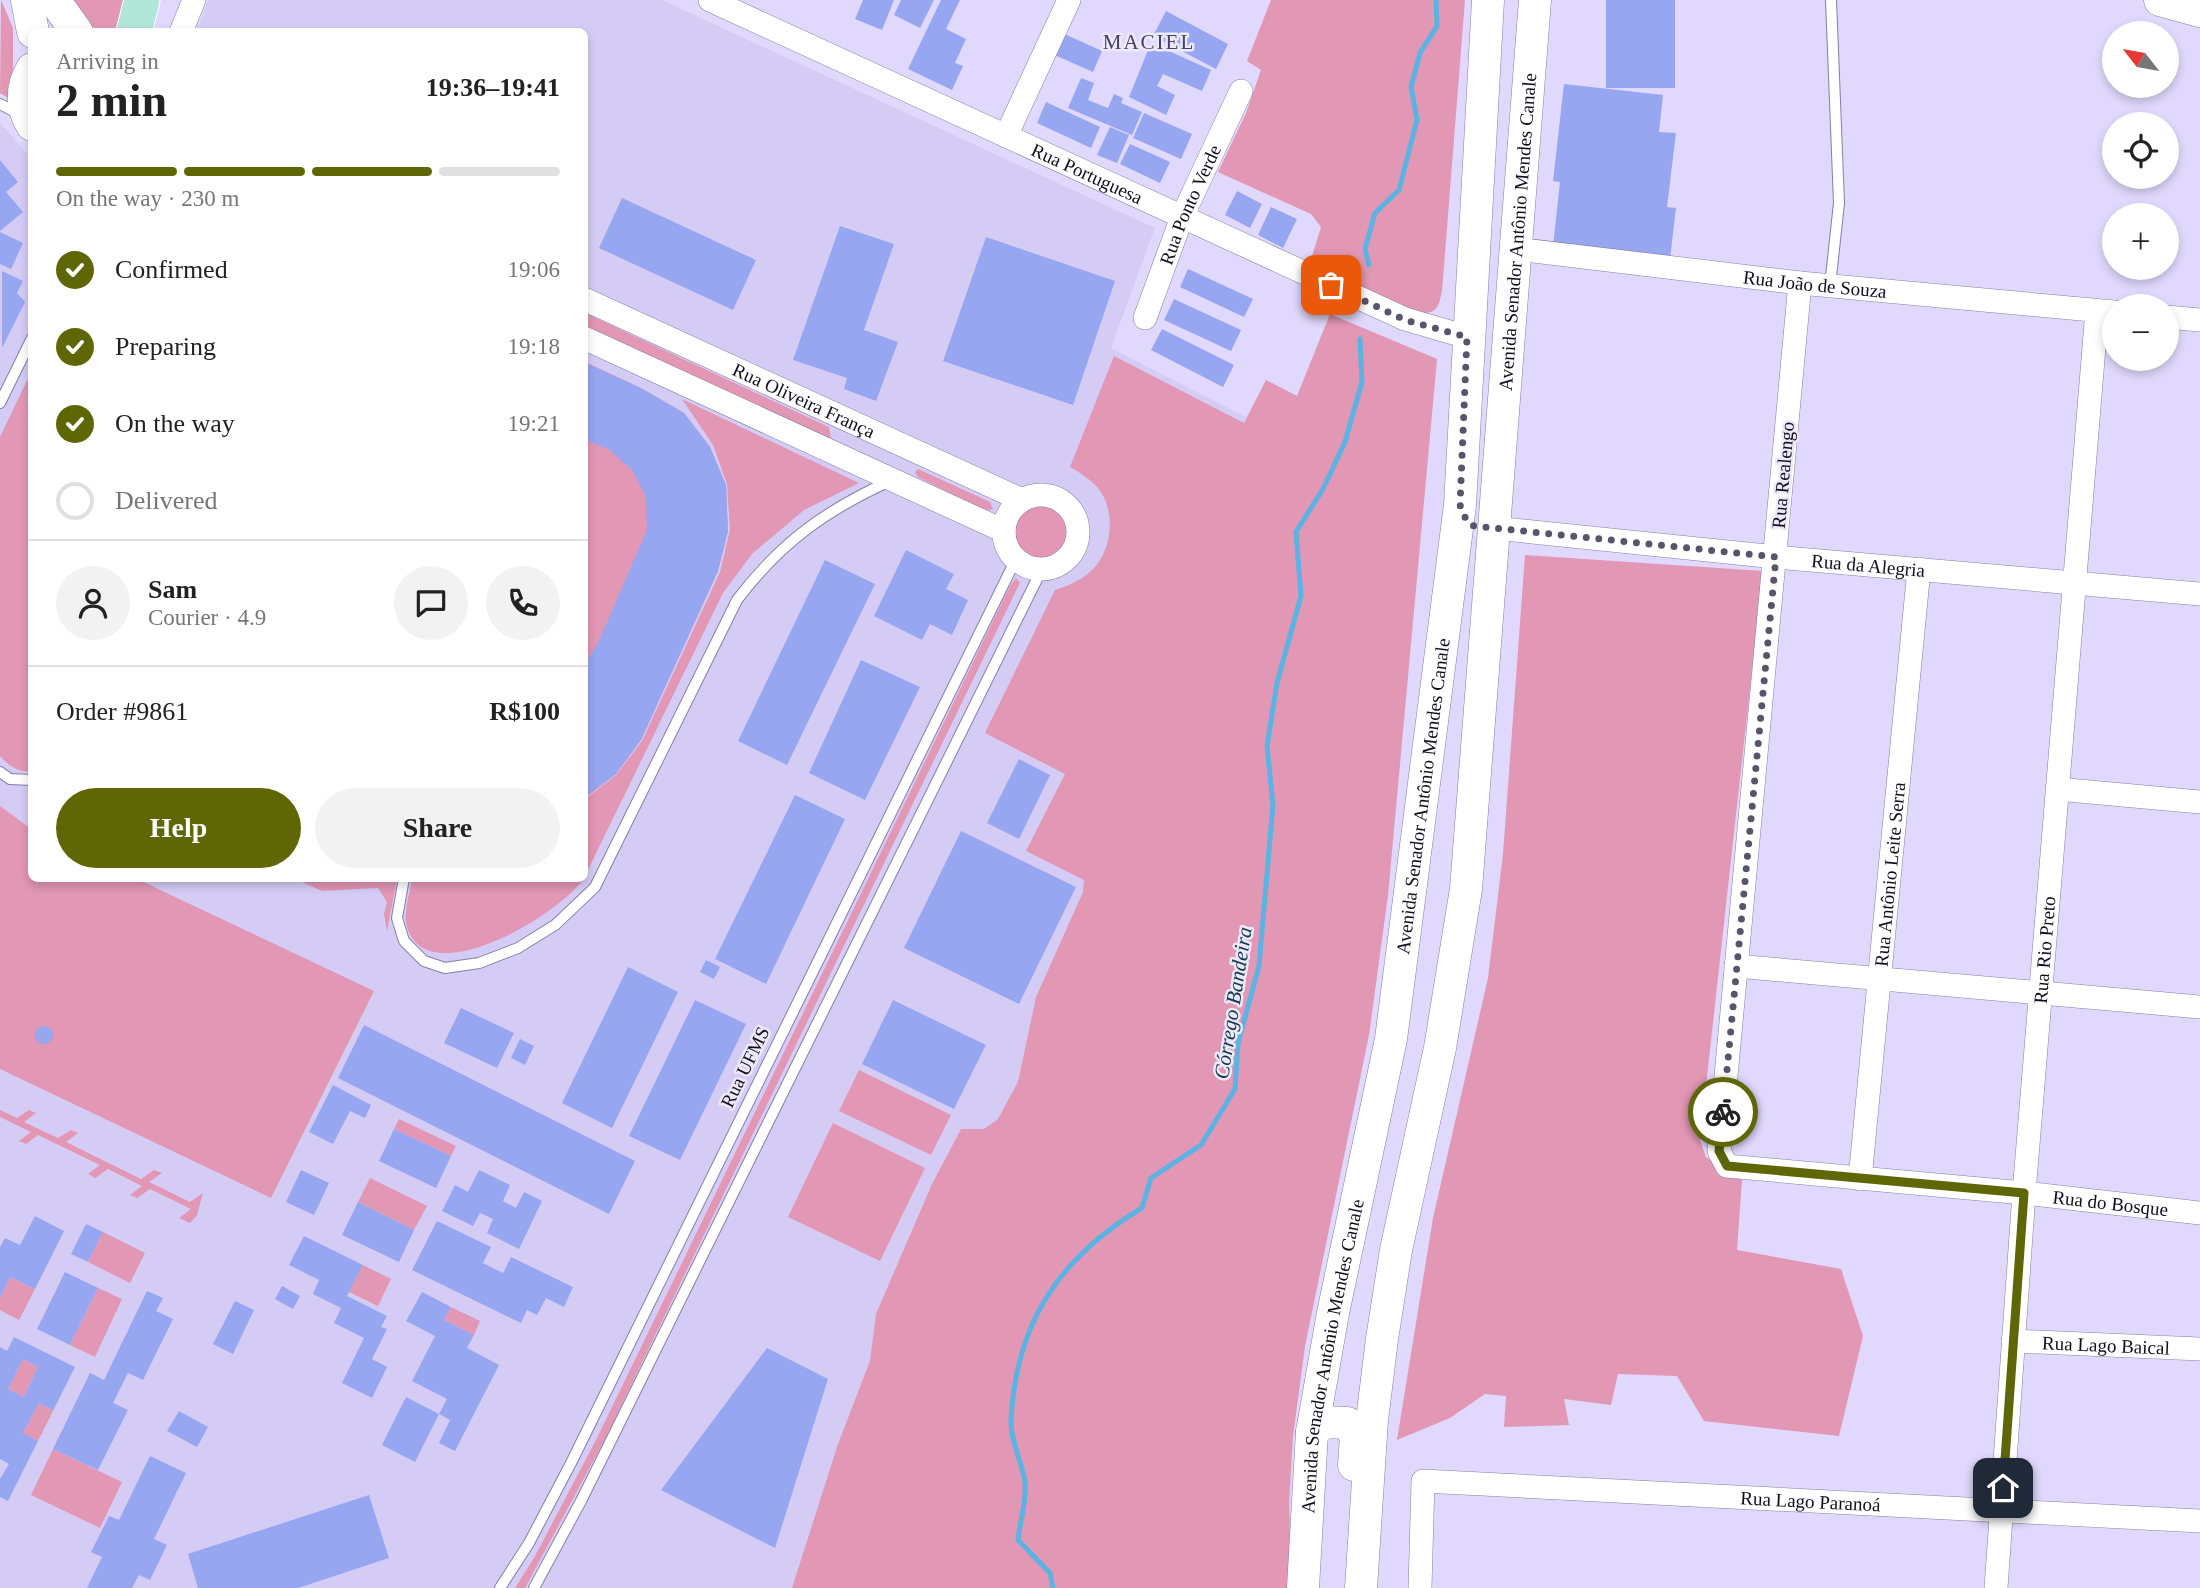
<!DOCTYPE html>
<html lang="en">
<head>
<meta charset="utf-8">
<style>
	body { margin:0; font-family:Georgia,serif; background:#f2f2f2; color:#222; height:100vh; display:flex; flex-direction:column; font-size:26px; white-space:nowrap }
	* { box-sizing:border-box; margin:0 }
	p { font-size:23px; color:#767676 }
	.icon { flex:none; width:38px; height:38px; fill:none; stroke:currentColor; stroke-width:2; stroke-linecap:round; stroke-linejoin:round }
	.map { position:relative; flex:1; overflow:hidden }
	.sheet { position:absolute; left:28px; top:28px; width:560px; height:854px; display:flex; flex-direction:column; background:#fff; border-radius:10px; box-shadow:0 4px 10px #0003 }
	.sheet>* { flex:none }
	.needle { width:46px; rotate:301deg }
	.buttons { position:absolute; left:2102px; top:21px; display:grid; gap:14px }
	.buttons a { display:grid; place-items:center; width:77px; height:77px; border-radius:50%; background:#fff; box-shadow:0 4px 10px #0003; font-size:35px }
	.pin { position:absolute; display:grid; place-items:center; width:60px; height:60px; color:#fff; margin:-30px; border-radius:14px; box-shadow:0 4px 10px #0006 }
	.courier { position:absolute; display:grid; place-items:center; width:70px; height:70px; margin:-35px; border:5px solid #5f6605; border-radius:50%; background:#fff; color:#222; box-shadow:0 2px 9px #0007 }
	.headline em { font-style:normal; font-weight:700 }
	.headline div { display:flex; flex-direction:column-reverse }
	.headline { display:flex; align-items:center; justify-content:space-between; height:119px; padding:0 28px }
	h1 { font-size:46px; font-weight:700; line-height:52px }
	.bar { display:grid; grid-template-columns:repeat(4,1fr); gap:10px 7px; align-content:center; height:84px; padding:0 28px }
	.bar i { height:9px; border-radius:5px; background:#e0e0e0 }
	.bar .selected { background:#5f6605 }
	.bar p { grid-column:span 4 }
	.line { display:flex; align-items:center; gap:18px; padding:0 28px; border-top:2px solid #e0e0e0 }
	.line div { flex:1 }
	.round { display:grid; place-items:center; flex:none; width:74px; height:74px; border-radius:37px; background:#f2f2f2 }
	ol { padding:0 28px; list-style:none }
	li { display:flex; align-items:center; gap:21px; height:77px }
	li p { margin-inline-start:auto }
	li .icon { padding:7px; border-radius:50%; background:#5f6605; color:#fff; stroke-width:4 }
	li:last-child { color:#767676 }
	li i { width:38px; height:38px; border:4px solid #e0e0e0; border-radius:50% }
	.primary-button { display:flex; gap:14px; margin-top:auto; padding:14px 28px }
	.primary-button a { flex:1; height:80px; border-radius:42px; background:#5f6605; color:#fff; font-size:28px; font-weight:700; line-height:80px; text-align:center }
	.primary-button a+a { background:#f2f2f2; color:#222 }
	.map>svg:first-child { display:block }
</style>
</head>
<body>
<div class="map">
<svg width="2200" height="1588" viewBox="0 0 2200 1588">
	<rect width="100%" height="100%" fill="#e0d9fd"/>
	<!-- built -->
	<polygon fill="#d5ccf6" points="208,0 662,0 1155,228 1111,348 1281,435 1437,359 1388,895 1369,1035 1305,1346 1293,1436 1287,1588 0,1588 0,123 32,159 32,878 584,878 584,32 197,31"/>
	<!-- green -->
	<g fill="#e297b4">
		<polygon points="1,0 13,28 13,101 0,93"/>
		<path d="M 69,0 L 130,0 L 123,31 C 92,32 86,26 69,0 Z"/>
		<path d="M 1271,0 L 1465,0 L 1442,291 C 1440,299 1440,306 1433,311 C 1416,323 1329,276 1309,266 L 1321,227 L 1311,214 L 1218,172 L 1246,113 L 1261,70 L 1247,61 Z"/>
		<polygon points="585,313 829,427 831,440 585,326"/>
		<path d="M 1330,314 L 1437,359 L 1388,895 L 1369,1035 L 1305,1346 L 1293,1436 L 1289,1500 L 1291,1575 L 1287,1588 L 792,1588 L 838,1444 L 870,1361 L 876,1314 L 932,1184 L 961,1129 L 984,1129 L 998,1119 L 1007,1102 L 1018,1082 L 1036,997 L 1083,892 L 1084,880 L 1026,851 L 1065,774 L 985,733 L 1055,590 C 1068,586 1084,579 1093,569 C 1113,549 1116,508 1097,487 C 1090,479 1079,472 1070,467 L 1114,356 L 1244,423 L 1266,380 L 1297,396 Z"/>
		<polygon points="585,362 641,388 684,413 710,447 726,485 728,531 718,571 641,740 616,774 585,798"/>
		<path d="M 31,372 L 32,771 C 19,773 8,765 0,756 L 0,437 Z"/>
		<polygon points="682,399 859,483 804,510 752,554 723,593 584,878 585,799 616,775 642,741 720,572 730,530 727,484 713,445"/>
		<polygon points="918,469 990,502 993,509 986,511 918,477 915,472"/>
		<circle cx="1041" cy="531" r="28"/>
		<polygon points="1525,555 1763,571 1700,1140 1706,1157 1742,1180 1737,1250 1841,1269 1863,1336 1839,1436 1704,1421 1677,1376 1618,1374 1611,1405 1564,1399 1569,1425 1504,1427 1506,1396 1485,1394 1450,1418 1397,1440 1433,1218 1488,978 1503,854"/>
		<polygon points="1016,578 1020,583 1017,589 604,1441 525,1588 515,1588 534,1558 597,1438 1010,586"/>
		<polygon points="0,806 31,829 32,878 137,879 374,991 271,1198 0,1069"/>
		<path d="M 584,878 C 562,913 428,995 407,927 C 403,913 410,892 412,879 Z"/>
		<polygon points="295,879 397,879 387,931 384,914 387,902 378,888 322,891"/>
		<polygon points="859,1070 951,1115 931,1155 839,1111"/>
		<polygon points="0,1110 17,1118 29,1110 36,1113 24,1122 58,1138 71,1130 78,1133 66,1142 141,1179 154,1170 162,1173 149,1182 190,1202 203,1193 197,1215 190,1223 179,1218 191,1209 150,1189 137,1198 130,1195 142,1186 108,1169 95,1178 88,1174 100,1165 38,1135 26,1144 19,1141 31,1132 0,1117"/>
		<polygon points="399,1119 456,1146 451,1156 394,1129"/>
		<polygon points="833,1123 925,1168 880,1261 788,1217"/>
		<polygon points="370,1178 427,1206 414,1230 358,1202"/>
		<polygon points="103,1232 145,1253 130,1283 88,1262"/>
		<polygon points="363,1265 391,1279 378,1306 349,1292"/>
		<polygon points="10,1277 35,1289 19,1320 0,1310 0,1298"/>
		<polygon points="98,1288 122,1299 95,1357 70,1345"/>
		<polygon points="451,1307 480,1321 474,1335 444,1320"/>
		<polygon points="23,1359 38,1367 24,1397 8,1389"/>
		<polygon points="39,1403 53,1411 38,1441 23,1433"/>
		<polygon points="53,1449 122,1482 100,1528 31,1495"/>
	</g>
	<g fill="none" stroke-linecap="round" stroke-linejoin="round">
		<!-- stream -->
		<g stroke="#5bb3e3" stroke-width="5">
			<polyline points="1369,265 1365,249 1375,213 1399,190 1417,120 1411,87 1420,53 1437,26 1436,0"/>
			<path d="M 1053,1588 L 1050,1573 L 1018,1540 C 1020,1522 1027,1500 1025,1482 C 1022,1462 1010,1440 1011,1420 C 1016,1322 1060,1257 1142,1208 L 1151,1178 L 1201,1145 L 1235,1089 L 1238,1043 L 1259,966 L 1273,805 L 1267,746 L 1277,683 L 1301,596 L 1296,532 L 1323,489 L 1345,442 L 1362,382 L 1360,339"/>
		</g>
	</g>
	<!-- building -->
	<g fill="#97a6f0" fill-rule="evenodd">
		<polygon points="863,0 894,0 882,30 855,19"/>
		<polygon points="901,0 934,0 920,28 894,15"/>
		<polygon points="941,0 960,0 946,29 966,39 955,63 963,66 952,90 908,69"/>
		<rect x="1606" y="0" width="69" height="88"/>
		<polygon points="1166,11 1228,44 1216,69 1153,36"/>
		<polygon points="1060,32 1102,51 1093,72 1050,53"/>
		<polygon points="1151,43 1211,70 1202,91 1163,74 1157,86 1175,95 1166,115 1129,97"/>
		<polygon points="1081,78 1094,83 1088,100 1108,108 1114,94 1123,98 1121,103 1142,112 1132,135 1068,108"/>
		<polygon points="1564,84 1663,95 1659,132 1676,133 1667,207 1676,208 1670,259 1553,246 1560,182 1553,181"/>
		<polygon points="1046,102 1100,127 1091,148 1037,123"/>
		<polygon points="1144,113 1192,134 1181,159 1133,138"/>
		<polygon points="1110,127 1129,135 1117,163 1097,155"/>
		<polygon points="1130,144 1170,162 1160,183 1120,164"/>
		<polygon points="0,160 18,182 6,192 23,212 0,231"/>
		<polygon points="1237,191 1262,204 1250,228 1225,215"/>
		<polygon points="622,198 756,260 733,310 599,248"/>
		<polygon points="1271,207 1297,219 1283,248 1258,235"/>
		<polygon points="840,226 894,244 864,330 898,342 876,401 844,389 847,378 793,360"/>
		<polygon points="0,232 23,243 11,269 0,264"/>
		<polygon points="986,237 1115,281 1073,405 943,361"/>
		<polygon points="1188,269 1253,299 1244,317 1180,287"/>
		<polygon points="2,271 23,281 17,293 25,302 2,348"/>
		<polygon points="1174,299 1241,330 1231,351 1164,320"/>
		<polygon points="1162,329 1234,365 1223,387 1151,350"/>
		<polygon points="584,362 641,388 684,413 710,447 726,485 728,531 718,571 641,740 616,774 584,798 584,665 598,643 647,530 646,497 632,470 608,449 584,439"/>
		<polygon points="906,550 954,574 946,589 968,600 952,635 930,624 922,640 874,616"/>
		<polygon points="825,560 875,584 787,765 738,741"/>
		<polygon points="861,660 920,687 865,800 809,773"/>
		<polygon points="1019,759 1050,775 1019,839 987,823"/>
		<polygon points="795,795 845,819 766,984 715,959"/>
		<polygon points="961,831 1076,887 1019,1004 904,948"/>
		<polygon points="706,960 720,967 714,979 700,972"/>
		<polygon points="628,967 678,992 612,1128 562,1103"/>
		<polygon points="695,1000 746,1024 680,1160 629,1136"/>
		<polygon points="893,1000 986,1045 954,1109 862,1064"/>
		<polygon points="461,1008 514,1033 497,1068 444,1043"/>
		<polygon points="364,1025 635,1161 609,1214 338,1078"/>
		<circle cx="44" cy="1035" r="9"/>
		<polygon points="520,1039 534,1046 525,1065 511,1058"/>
		<polygon points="333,1085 371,1105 365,1118 350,1111 333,1144 309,1132"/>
		<polygon points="394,1129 451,1156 436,1188 379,1161"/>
		<polygon points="301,1170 329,1183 314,1215 286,1202"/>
		<polygon points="479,1170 510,1185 503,1201 516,1208 524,1192 542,1201 519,1249 487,1233 493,1219 480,1213 473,1226 442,1211 455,1185 468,1192"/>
		<polygon points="358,1202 414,1230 399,1262 342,1235"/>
		<polygon points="35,1216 64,1231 35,1289 10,1277 0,1298 0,1247 5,1238 20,1245"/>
		<polygon points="437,1221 491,1247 483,1263 503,1273 511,1257 573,1287 564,1307 546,1298 537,1315 527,1310 521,1323 412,1270"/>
		<polygon points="86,1224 103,1232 88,1262 71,1254"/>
		<polygon points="304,1236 363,1265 347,1296 387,1316 381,1327 387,1329 372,1359 387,1367 372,1398 342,1383 364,1338 334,1323 341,1308 313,1294 319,1280 289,1265"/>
		<polygon points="65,1272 98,1288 70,1345 37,1329"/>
		<polygon points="282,1286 300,1296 293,1309 275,1299"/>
		<polygon points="147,1291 163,1298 156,1311 173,1319 143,1380 128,1373 113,1403 128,1410 98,1470 53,1449 90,1373 104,1380"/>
		<polygon points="422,1292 451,1307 444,1320 474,1335 467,1348 499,1365 455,1451 439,1443 450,1420 439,1414 447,1399 412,1381 435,1336 406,1321"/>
		<polygon points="235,1301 254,1310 233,1354 213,1344"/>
		<path d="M 14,1337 L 75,1367 L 53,1411 L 39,1403 L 23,1433 L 38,1441 L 8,1501 L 0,1497 L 0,1479 L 9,1464 L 0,1459 L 0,1347 L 7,1351 ZM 23,1359 L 38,1367 L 24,1397 L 8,1389 Z"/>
		<polygon points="767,1348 828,1379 775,1548 661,1490"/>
		<polygon points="406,1397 439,1414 415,1462 382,1445"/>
		<polygon points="179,1411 208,1427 197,1447 167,1431"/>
		<polygon points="150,1456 186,1473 154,1539 167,1545 150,1580 139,1575 132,1588 87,1588 102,1557 91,1552 109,1516 119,1520"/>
		<polygon points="369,1495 389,1558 298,1588 198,1588 188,1554"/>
	</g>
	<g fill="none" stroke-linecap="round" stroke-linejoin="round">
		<!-- service casing -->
		<g stroke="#877da7" stroke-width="12">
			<g id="service">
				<polyline points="0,104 19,114"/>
				<polyline points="1830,286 1839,203 1831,0"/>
				<polyline points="0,403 32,338"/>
				<polyline points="0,772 10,779 32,780"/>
				<path d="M 404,878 L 397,918 L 404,941 L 424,961 L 445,968 L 479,963 L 518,948 L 555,925 L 595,887 L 737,600 C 781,542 826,510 892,480"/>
				<polyline points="500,1588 529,1543 571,1463 1016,559"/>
				<polyline points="534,1588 581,1501 1042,569"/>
			</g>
		</g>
		<!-- minor casing -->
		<g stroke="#877da7" stroke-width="24">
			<g id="minor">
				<path id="s1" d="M 710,0 L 1405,319 L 1467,337"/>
				<polyline points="181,32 194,0"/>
				<polyline points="1006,136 1069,0"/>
				<path id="s2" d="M 1516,249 L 1800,283 L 2114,312"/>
				<path id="s3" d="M 1800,283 L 1719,1151 L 1727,1166 L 2024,1193 L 2200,1213"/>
				<path id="s4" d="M 584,299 L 1022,500"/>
				<polyline points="2166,317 2200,320"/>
				<path id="s5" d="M 1145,318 L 1182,217 L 1241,91"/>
				<polyline points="584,338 1004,531"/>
				<circle cx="1041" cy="532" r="37"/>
				<path id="s6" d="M 1494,528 L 1776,557 L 2200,594"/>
				<polyline points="2057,789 2200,802"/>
				<polyline points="1736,966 2200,1007"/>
				<path id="s7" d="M 1860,1179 L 1919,569"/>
				<path id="s8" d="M 2013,1341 L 2200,1349"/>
				<path id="s9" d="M 1420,1588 L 1423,1481 L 2200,1521"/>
				<path id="s10" d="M 1996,1588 L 2024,1193 L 2097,311"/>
			</g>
		</g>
		<!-- secondary casing -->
		<g stroke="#877da7" stroke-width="33">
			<g id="secondary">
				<polyline points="27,0 33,32"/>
				<polyline points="54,0 77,32"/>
				<polyline points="2160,0 2200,11"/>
				<path d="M 32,69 C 21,87 21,107 32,125"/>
				<polyline points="1312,1432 1325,1422 1347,1423 1356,1436 1354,1465"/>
				<path id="s11" d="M 1303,1588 L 1312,1432 L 1333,1313 L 1391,1039 L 1460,505 L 1488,0"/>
				<path id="s12" d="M 1361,1588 L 1372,1420 L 1382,1339 L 1396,1250 L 1440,1048 L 1466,889 L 1535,0"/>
			</g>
		</g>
		<!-- primary casing -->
		<g stroke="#fff" stroke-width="37">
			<polyline id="primary" points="134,32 142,0"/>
		</g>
		<!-- service -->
		<use href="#service" stroke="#fff" stroke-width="10"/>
		<!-- minor -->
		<use href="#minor" stroke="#fff" stroke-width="23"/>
		<!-- secondary -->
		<use href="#secondary" stroke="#fff" stroke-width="32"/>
		<!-- primary -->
		<use href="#primary" stroke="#b1e6d8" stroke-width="35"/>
	</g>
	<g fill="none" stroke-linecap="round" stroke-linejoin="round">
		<!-- done -->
		<polyline stroke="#59546b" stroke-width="7" stroke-dasharray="0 12.6" points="1331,285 1405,320 1467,337 1460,505 1467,522 1474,526 1776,557 1723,1112"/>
		<!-- route -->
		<polyline stroke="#5f6605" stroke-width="9" points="1723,1112 1719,1151 1727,1166 2024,1193 2003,1488"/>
	</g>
	<g text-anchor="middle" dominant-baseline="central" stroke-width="5" stroke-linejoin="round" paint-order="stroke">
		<!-- street labels -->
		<g font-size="19" fill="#110d1c" stroke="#ece9fb">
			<text stroke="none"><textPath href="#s1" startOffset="415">Rua Portuguesa</textPath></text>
			<text stroke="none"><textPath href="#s5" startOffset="122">Rua Ponto Verde</textPath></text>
			<text stroke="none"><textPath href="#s12" startOffset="1367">Avenida Senador Antônio Mendes Canale</textPath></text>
			<text stroke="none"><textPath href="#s2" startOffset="301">Rua João de Souza</textPath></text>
			<text stroke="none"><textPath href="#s4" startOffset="242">Rua Oliveira França</textPath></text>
			<text transform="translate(1783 475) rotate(-85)">Rua Realengo</text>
			<text stroke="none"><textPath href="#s6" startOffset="376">Rua da Alegria</textPath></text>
			<text stroke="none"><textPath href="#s11" startOffset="802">Avenida Senador Antônio Mendes Canale</textPath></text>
			<text stroke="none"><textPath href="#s7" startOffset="306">Rua Antônio Leite Serra</textPath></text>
			<text stroke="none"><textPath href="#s10" startOffset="640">Rua Rio Preto</textPath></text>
			<text transform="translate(745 1067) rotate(-64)">Rua UFMS</text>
			<text stroke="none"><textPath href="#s3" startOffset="1274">Rua do Bosque</textPath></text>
			<text stroke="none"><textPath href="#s8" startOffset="93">Rua Lago Baical</textPath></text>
			<text stroke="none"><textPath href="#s11" startOffset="234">Avenida Senador Antônio Mendes Canale</textPath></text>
			<text stroke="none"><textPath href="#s9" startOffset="495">Rua Lago Paranoá</textPath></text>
		</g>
		<!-- neighbourhood labels -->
		<g font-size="21" letter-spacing="2" fill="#483f65" stroke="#ece9fb">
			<text x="1149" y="42">MACIEL</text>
		</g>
		<!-- water labels -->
		<g font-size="21" font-style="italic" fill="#0f364a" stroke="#ece9fb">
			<text transform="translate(1233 1003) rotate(-81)">Córrego Bandeira</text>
		</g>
	</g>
</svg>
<div class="buttons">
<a><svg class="needle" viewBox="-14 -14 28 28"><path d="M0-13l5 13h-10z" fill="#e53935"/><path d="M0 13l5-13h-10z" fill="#767676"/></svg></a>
<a><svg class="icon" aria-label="locate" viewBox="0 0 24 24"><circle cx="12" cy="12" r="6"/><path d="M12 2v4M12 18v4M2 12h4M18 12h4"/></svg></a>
<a>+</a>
<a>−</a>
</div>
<div class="pin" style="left:1331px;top:285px;background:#ea580c"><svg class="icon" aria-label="bag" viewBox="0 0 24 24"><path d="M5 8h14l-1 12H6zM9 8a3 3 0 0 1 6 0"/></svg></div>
<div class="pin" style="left:2003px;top:1488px;background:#1f2937"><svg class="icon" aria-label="home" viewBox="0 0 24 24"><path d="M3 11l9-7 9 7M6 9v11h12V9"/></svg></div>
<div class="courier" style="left:1723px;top:1112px"><svg class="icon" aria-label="bike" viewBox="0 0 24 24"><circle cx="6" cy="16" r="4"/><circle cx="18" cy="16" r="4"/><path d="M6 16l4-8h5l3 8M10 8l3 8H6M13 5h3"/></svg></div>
<section class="sheet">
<div class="headline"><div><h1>2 min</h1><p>Arriving in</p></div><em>19:36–19:41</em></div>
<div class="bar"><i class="selected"></i><i class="selected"></i><i class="selected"></i><i></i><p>On the way · 230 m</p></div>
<ol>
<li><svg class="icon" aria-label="check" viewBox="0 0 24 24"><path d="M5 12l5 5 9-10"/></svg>Confirmed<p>19:06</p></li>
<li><svg class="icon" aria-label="check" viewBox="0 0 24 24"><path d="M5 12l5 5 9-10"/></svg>Preparing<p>19:18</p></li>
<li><svg class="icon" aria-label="check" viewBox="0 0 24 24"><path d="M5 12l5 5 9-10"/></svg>On the way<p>19:21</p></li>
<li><i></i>Delivered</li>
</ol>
<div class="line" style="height:126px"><a class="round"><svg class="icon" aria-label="person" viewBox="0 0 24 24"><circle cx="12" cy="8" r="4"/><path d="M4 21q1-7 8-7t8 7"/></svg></a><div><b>Sam</b><p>Courier · 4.9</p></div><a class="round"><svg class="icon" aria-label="chat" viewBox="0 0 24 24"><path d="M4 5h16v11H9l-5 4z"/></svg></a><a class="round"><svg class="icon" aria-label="phone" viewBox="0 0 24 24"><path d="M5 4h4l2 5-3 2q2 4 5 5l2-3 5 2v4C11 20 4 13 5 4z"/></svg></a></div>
<div class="line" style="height:91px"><div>Order #9861</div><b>R$100</b></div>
<div class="primary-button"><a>Help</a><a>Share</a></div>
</section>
</div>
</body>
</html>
